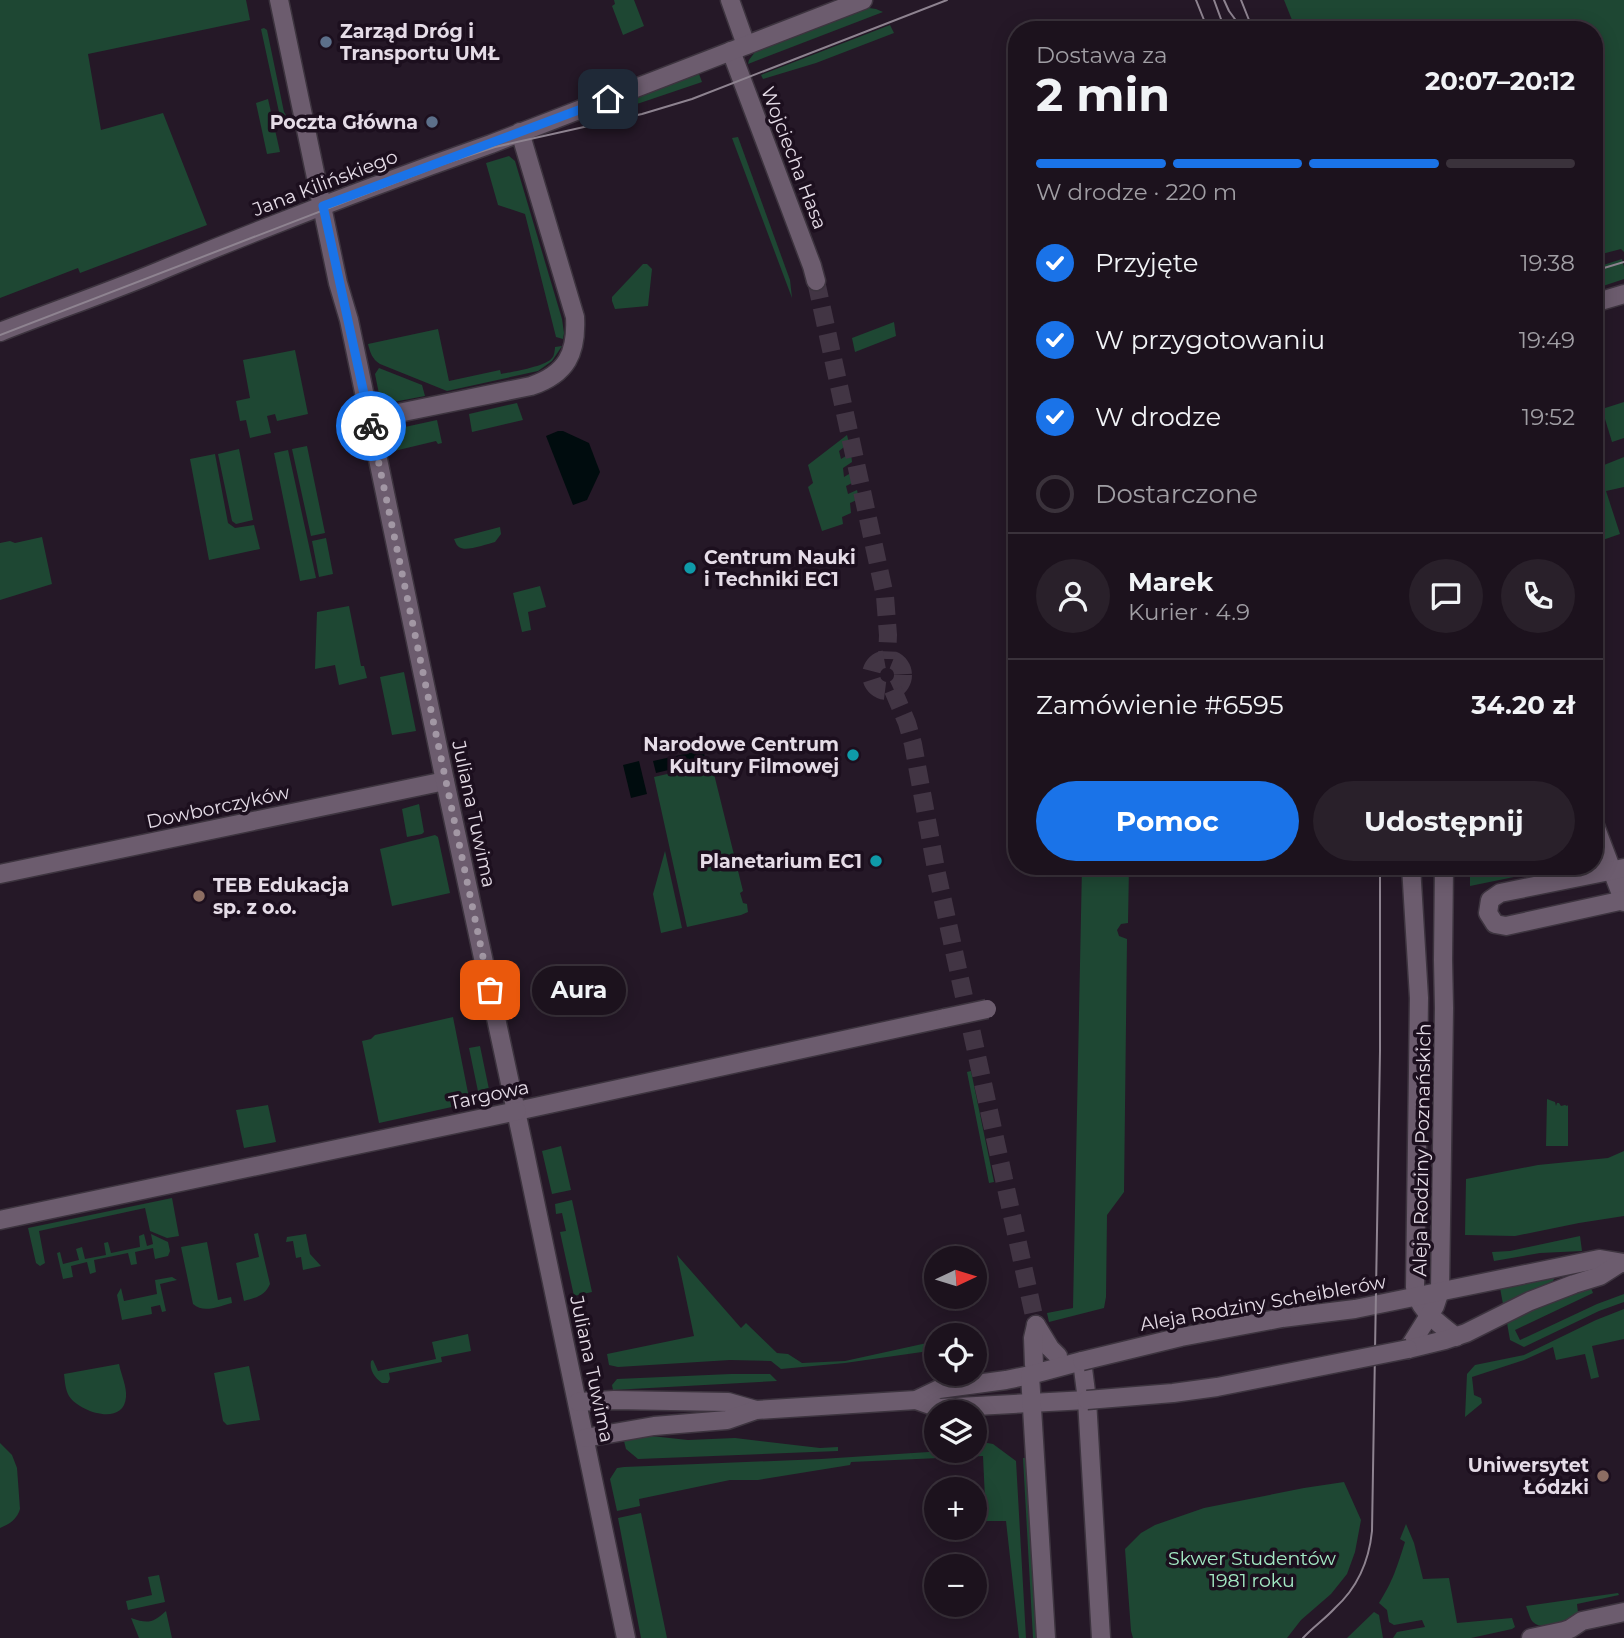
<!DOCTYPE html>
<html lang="pl">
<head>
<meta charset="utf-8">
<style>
	body { margin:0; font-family:Montserrat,sans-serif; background:#29202a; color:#f1f3f6; height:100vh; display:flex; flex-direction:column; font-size:26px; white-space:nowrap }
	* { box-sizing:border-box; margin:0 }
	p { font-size:23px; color:#a09ea4 }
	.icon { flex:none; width:38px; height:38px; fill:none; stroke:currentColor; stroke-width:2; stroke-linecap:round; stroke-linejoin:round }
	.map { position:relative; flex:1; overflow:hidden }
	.details { position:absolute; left:1008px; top:21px; width:595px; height:854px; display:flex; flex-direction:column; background:#1c121d; border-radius:28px; box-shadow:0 4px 18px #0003,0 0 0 2px #3a323b }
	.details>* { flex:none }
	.needle { width:46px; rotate:86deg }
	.tools { position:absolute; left:924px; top:1246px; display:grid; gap:14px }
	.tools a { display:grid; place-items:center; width:63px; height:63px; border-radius:50%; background:#1c121d; box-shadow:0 4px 18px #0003,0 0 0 2px #3a323b; font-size:35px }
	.pin { position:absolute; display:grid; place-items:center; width:60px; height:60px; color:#fff; margin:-30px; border-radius:14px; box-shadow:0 4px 10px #0006 }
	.courier { position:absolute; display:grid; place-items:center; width:70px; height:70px; margin:-35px; border:5px solid #1a73e8; border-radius:50%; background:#fff; color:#222; box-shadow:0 2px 9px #0007 }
	.bubble { position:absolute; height:49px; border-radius:24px; background:#1c121d; box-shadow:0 4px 18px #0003,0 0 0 2px #3a323b; font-size:23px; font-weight:700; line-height:49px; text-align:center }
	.overview em { font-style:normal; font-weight:700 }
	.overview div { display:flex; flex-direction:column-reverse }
	.overview { display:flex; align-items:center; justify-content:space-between; height:119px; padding:0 28px }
	h1 { font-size:46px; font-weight:700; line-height:52px }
	.bar { display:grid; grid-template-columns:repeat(4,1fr); gap:10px 7px; align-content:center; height:84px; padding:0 28px }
	.bar i { height:9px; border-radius:5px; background:#3a323b }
	.bar .active { background:#1a73e8 }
	.bar p { grid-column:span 4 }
	.line { display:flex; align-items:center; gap:18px; padding:0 28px; border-top:2px solid #3a323b }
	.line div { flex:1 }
	.round { display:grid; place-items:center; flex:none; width:74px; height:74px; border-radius:37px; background:#29202a }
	ol { padding:0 28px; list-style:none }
	li { display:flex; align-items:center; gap:21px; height:77px }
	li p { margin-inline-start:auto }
	li .icon { padding:7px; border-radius:50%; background:#1a73e8; color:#fff; stroke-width:4 }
	li:last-child { color:#a09ea4 }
	li i { width:38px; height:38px; border:4px solid #3a323b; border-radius:50% }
	.button { display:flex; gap:14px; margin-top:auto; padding:14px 28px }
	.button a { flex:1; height:80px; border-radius:42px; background:#1a73e8; color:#fff; font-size:28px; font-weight:700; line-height:80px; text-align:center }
	.button a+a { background:#29202a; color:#f1f3f6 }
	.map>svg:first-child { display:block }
</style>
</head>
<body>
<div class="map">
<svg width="1624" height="1638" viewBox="0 0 1624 1638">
	<rect width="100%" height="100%" fill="#251827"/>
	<!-- green -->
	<g fill="#1e4733">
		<polygon points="0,0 246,0 250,20 88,54 101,130 163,113 207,225 80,273 78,268 0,298"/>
		<polygon points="614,0 634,0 644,26 623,35 612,6 615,4"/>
		<polygon points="1284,0 1624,0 1624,252 1621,249 1594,256 1594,30 1296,30"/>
		<polygon points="869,8 876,9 883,12 748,64 749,60 755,52"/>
		<polygon points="890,25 894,33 816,63 763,79 761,75"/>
		<polygon points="264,28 267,30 284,112 291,124 282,126 261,29"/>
		<polygon points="699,74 702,82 640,103 605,112 604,110"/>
		<polygon points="268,99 280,152 267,154 256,103"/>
		<polygon points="738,137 790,280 792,298 732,138"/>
		<polygon points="509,156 515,161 562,319 564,333 563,339 556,337 525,214 498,205 486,163"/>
		<polygon points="1622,259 1624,267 1624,279 1594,289 1594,268"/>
		<polygon points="643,264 647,264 652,269 648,306 615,309 612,301 612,297"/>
		<polygon points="894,322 896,336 855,352 852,338"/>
		<path d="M 438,329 L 449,381 L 500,370 L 501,374 C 512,372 547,366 552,358 C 554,357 555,349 555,347 L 562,346 L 552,361 L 538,371 L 447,391 L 380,364 C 372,359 370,352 368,344 Z"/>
		<polygon points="295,350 308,414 277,421 275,414 267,416 271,433 250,438 246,420 240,421 236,401 250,398 243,360"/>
		<polygon points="379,368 422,385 425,396 388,403 384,402 379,394 375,374"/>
		<polygon points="1624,402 1624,438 1612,442 1602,409"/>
		<polygon points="517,403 523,420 472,432 469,414"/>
		<polygon points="437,420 442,443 438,444 436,441 390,452 388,434 391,430"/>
		<polygon points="847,435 849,443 839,451 841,459 851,453 852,462 843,468 844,477 854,471 856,481 846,486 848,494 857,490 859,499 850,503 851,513 842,517 843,524 822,531 808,487 813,483 808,465"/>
		<polygon points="307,446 325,533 311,536 292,449"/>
		<polygon points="239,449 253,520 236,524 232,521 218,454"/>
		<polygon points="288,450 316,578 300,581 274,453"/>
		<polygon points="215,454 228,523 235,528 254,525 260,549 209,560 190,459"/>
		<polygon points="1624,457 1624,487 1606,491 1620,534 1594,543 1594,469"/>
		<path d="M 500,527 L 501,534 L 495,542 C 488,544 467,551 461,548 C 456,546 456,543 454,539 Z"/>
		<polygon points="42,537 52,584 0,600 0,543 10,541 15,543"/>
		<polygon points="326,538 333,574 319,577 312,541"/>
		<polygon points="540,586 546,607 528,612 531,630 522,632 513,593"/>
		<polygon points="349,606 361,666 364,666 367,678 339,685 335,665 315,669 317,612"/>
		<polygon points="404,672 416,731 392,735 380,677"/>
		<polygon points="707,765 714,774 743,891 740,893 743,903 747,904 748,912 741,915 687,927 654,777"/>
		<polygon points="419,804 424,832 422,834 407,837 402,809"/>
		<polygon points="435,835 438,837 450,893 392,906 380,849"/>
		<polygon points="665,851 682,928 661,933 653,894"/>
		<polygon points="1082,866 1129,866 1128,923 1121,924 1117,930 1119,936 1127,939 1124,1192 1107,1215 1106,1297 1104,1308 1049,1322 1047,1313 1073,1308"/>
		<polygon points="1470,866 1567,866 1470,886"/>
		<polygon points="453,1017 470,1103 379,1123 362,1041 371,1039 375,1035"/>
		<polygon points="480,1046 491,1099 480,1101 469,1048"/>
		<polygon points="971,1071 994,1182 989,1183 967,1072"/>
		<polygon points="1547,1099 1555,1102 1556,1106 1557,1103 1559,1103 1561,1106 1565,1105 1567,1106 1568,1105 1568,1146 1546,1146"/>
		<polygon points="268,1105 276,1142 244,1148 236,1110"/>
		<polygon points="561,1146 571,1190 552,1194 542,1151"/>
		<polygon points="1624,1151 1624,1216 1579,1223 1515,1236 1465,1235 1466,1179 1538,1165 1608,1158"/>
		<polygon points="172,1198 179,1236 167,1238 150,1231 145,1208 39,1231 45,1263 40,1266 36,1263 28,1228"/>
		<polygon points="572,1200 592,1292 574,1296 560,1232 566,1231 562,1213 556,1214 555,1204"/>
		<path d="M 258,1233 L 270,1284 C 265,1296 255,1298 244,1301 L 236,1263 L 259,1257 L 254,1234 Z"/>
		<polygon points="144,1234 147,1246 153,1244 151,1234 168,1242 170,1251 168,1256 155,1259 153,1248 135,1252 137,1264 131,1265 128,1253 94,1260 96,1272 90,1274 87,1262 71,1266 73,1277 63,1279 57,1253 60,1252 63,1264 79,1260 76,1249 82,1247 85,1259 106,1255 104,1243 108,1242 111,1253 140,1247 139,1236"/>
		<polygon points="306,1234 310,1254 321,1266 303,1270 301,1257 296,1258 293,1241 286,1242 287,1237"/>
		<polygon points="1580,1236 1582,1251 1540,1253 1494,1261 1492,1252 1510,1251"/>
		<path d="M 207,1242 L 218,1300 L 231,1297 L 232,1303 C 219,1306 204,1314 193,1304 L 181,1247 Z"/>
		<polygon points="677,1255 741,1328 746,1323 777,1353 788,1354 802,1363 845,1361 936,1341 936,1350 845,1363 781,1369 771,1361 730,1360 618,1367 609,1365 607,1354 694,1336"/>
		<polygon points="172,1277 177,1280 160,1284 166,1311 162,1312 160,1305 151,1307 152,1314 122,1320 117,1295 121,1288 124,1301 157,1294 155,1280"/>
		<polygon points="1551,1277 1554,1279 1553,1281 1503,1304 1500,1288"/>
		<polygon points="1591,1288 1593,1293 1515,1330 1520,1340 1597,1304 1624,1294 1624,1302 1599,1311 1524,1347 1510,1340 1507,1323 1541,1306"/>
		<polygon points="1624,1309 1624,1339 1592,1346 1599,1377 1591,1379 1585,1354 1556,1360 1553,1347 1524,1360 1472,1377 1474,1395 1481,1398 1482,1403 1465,1417 1467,1374 1475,1365 1524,1355 1596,1320"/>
		<path d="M 468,1334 L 471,1351 L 441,1357 L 442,1362 L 389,1373 L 390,1379 L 388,1383 L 382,1383 C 375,1378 369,1370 371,1361 L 373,1360 L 378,1371 L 436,1359 L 432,1342 Z"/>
		<path d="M 119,1364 C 121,1374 127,1387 126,1397 C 124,1427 79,1412 69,1396 C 65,1389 65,1381 64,1374 Z"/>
		<polygon points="249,1366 260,1420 227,1425 223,1421 214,1373"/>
		<polygon points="731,1374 770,1374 777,1381 613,1390 612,1385 617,1379"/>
		<polygon points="651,1436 688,1440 735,1438 820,1448 838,1447 838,1451 638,1459 626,1449 624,1441"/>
		<polygon points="982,1442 993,1444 1016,1461 1026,1638 1019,1638 1006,1521 986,1521 983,1456 851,1462 850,1465 758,1480 730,1480 639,1499 640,1506 617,1511 610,1479 617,1468 624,1467 821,1459 944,1451 975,1451 975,1444"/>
		<path d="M 0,1443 L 12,1455 L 17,1468 L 20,1509 C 17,1519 10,1524 0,1528 Z"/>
		<polygon points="1023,1458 1026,1458 1037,1638 1033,1638"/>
		<polygon points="1344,1482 1361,1520 1355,1552 1347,1574 1331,1594 1301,1620 1287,1638 1133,1638 1131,1631 1125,1549 1141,1533 1155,1525 1204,1508 1304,1488"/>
		<polygon points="641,1513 667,1638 641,1638 618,1518"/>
		<path d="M 1406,1524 L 1414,1543 L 1423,1579 L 1449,1578 L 1457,1623 L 1512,1618 L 1515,1627 L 1512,1629 L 1471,1638 L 1393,1638 L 1397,1632 L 1425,1627 L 1422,1620 L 1394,1625 L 1389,1622 L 1387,1610 L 1379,1603 C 1393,1581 1397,1567 1405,1542 L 1400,1539 Z"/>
		<polygon points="159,1575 165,1602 128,1610 126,1601 152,1595 148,1577"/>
		<path d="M 1618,1593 L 1619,1595 L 1577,1604 L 1578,1613 C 1568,1619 1545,1633 1533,1622 C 1530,1619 1528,1611 1526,1606 Z"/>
		<path d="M 166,1611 L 172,1638 L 139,1638 L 131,1618 C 148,1624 153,1623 166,1611 Z"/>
		<polygon points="1374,1612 1379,1615 1383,1638 1347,1638"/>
	</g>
	<!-- water -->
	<g fill="#000c0e">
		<polygon points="558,431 563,431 589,443 600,472 587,500 573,505 546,436"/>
		<polygon points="703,750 706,761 656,773 653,761"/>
		<polygon points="639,761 647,794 631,798 623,765"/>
	</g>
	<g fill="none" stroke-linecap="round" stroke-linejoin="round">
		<!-- minor-tunnel -->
		<g stroke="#423544" stroke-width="18" stroke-dasharray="18 9" stroke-linecap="butt">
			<polyline points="816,281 885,596 888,635 887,659"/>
			<circle cx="887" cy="675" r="16"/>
			<polyline points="893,690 907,723 913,744 936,869 1036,1325"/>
		</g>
		<!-- minor casing -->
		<g stroke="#3d343f" stroke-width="21">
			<g id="minor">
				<polyline points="730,0 746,45"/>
				<polyline points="731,51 812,266 816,281"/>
				<path d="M 369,419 L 531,386 C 567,374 577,353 575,317 L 520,132"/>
				<polyline points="1594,823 1624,902"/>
				<polyline points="1624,868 1500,893 1490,900 1488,913 1495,924 1506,926 1624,900"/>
				<polyline points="0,874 445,781"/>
				<polyline points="517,1111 945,1018"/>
				<polyline points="1036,1325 1050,1348 1058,1356"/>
				<polyline points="1034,1365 1033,1338 1036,1325"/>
				<polyline points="1531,1638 1564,1631 1570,1629 1582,1621 1624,1612"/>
			</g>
		</g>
		<!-- tertiary casing -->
		<g stroke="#3d343f" stroke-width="21">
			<g id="tertiary">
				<polyline points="279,0 338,283 349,320 445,781 525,1153 626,1638"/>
				<polyline points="1594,303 1624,294"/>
				<path d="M 0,332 C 56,310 113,291 169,267 C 275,223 383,182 491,144 L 863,0"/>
				<path d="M 1411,866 L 1419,998 L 1415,1287 C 1417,1310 1439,1323 1456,1337"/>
				<polyline points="0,1220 517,1111"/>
				<polyline points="1408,1349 1435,1306 1440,1291 1444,1008 1443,960 1444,866"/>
				<polyline points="916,1400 939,1408 1087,1400"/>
				<polyline points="578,1402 614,1400 728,1402 756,1410"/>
				<polyline points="585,1438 654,1426 727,1420 756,1410 916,1400 939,1389 1006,1380 1030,1375"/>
			</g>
		</g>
		<!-- secondary casing -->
		<g stroke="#3d343f" stroke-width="21">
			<g id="secondary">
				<polyline points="1282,1318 1355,1309 1599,1259 1624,1263"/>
				<polyline points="1408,1349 1445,1340 1466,1333 1530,1301 1574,1284 1600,1276 1620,1263"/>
				<polyline points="1046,1638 1030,1375 1082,1361 1087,1400 1101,1638"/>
			</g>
		</g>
		<!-- minor -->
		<use href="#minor" stroke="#6c5c6e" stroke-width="18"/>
		<!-- tertiary -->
		<use href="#tertiary" stroke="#6c5c6e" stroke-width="18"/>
		<!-- secondary -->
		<use href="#secondary" stroke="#6c5c6e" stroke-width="18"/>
		<!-- tram -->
		<g stroke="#8e8390" stroke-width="2">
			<polyline points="1196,0 1208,30"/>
			<polyline points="1214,0 1225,30"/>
			<polyline points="1224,0 1229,11 1243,30"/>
			<polyline points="1241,0 1253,30"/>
			<polyline points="1594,271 1624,262"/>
			<polyline points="0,335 443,164 495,147 642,114 692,99 947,0"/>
			<path d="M 1303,1638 C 1313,1627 1325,1619 1335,1608 C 1357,1588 1369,1561 1372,1531 L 1380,1051 L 1380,866"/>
		</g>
		<!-- minor-bridge casing -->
		<g stroke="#3d343f" stroke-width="21" stroke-linecap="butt">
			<polyline id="minor-bridge" points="945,1018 987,1009"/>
		</g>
		<!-- secondary-bridge casing -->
		<g stroke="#3d343f" stroke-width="21" stroke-linecap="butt">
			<g id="secondary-bridge">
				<polyline points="1082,1361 1181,1337 1282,1318"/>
				<polyline points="1087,1400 1173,1393 1217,1387 1408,1349"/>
			</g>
		</g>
		<!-- minor-bridge -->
		<use href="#minor-bridge" stroke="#6c5c6e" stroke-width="18"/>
		<!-- secondary-bridge -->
		<use href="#secondary-bridge" stroke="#6c5c6e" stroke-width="18"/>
	</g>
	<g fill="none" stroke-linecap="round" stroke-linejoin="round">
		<!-- done -->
		<polyline stroke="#a297a4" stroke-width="7" stroke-dasharray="0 12.6" points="371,426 490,990"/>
		<!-- route -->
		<polyline stroke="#1a73e8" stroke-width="9" points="371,426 323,206 608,99"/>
	</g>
	<!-- markers -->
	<g fill="#5c6f8a" stroke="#1c0f1e" stroke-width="2.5">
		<circle cx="326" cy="42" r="7"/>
		<circle cx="432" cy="122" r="7"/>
	</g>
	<g fill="#0f9aa8" stroke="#1c0f1e" stroke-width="2.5">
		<circle cx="690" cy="568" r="7"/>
		<circle cx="853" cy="755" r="7"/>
		<circle cx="876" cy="861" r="7"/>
	</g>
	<g fill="#8d6e63" stroke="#1c0f1e" stroke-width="2.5">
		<circle cx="199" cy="896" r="7"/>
		<circle cx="1603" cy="1476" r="7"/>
	</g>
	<g text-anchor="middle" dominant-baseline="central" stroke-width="7" stroke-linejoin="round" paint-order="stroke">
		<!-- poi labels -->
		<g font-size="19" font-weight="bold" fill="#e5dce7" stroke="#1c0f1e" text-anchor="end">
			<text x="340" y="31" text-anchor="start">Zarząd Dróg i<tspan x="340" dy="22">Transportu UMŁ</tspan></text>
			<text x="418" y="122">Poczta Główna</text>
			<text x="704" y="557" text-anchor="start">Centrum Nauki<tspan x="704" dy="22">i Techniki EC1</tspan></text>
			<text x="839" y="744">Narodowe Centrum<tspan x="839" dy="22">Kultury Filmowej</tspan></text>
			<text x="862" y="861">Planetarium EC1</text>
			<text x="213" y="885" text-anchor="start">TEB Edukacja<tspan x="213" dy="22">sp. z o.o.</tspan></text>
			<text x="1589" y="1465">Uniwersytet<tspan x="1589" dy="22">Łódzki</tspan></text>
		</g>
		<!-- street labels -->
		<g font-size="19" fill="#e5dce7" stroke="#1c0f1e">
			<text transform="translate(794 158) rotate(69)">Wojciecha Hasa</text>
			<text transform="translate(325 183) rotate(-21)">Jana Kilińskiego</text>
			<text transform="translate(218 807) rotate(-12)">Dowborczyków</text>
			<text transform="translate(474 814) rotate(78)">Juliana Tuwima</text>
			<text transform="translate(489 1095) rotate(-12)">Targowa</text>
			<text transform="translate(1422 1150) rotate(-89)">Aleja Rodziny Poznańskich</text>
			<text transform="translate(1263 1303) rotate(-10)">Aleja Rodziny Scheiblerów</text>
			<text transform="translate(592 1369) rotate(78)">Juliana Tuwima</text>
		</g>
		<!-- park labels -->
		<g font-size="19" fill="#a3eac4" stroke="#1c0f1e">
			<text x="1252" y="1558">Skwer Studentów<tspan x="1252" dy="22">1981 roku</tspan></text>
		</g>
	</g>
</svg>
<div class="tools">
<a><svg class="needle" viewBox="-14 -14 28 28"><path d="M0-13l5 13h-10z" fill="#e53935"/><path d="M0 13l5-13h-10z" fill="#a09ea4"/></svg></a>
<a><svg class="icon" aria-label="locate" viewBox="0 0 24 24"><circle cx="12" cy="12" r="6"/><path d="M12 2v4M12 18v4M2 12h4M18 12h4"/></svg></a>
<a><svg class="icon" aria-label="layers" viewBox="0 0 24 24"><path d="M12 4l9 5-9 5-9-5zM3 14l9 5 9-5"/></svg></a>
<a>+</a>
<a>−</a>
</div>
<div class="pin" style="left:490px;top:990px;background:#ea580c"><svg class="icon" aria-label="bag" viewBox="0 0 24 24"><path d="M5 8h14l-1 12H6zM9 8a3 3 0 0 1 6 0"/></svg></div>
<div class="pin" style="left:608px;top:99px;background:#1f2937"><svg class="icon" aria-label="home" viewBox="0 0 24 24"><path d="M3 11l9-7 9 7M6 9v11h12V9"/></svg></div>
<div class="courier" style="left:371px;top:426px"><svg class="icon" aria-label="bike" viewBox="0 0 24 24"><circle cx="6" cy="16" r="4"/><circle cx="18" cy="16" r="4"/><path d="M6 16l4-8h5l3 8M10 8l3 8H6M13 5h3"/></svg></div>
<div class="bubble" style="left:532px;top:966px;width:94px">Aura</div>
<section class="details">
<div class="overview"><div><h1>2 min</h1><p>Dostawa za</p></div><em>20:07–20:12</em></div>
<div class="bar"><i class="active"></i><i class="active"></i><i class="active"></i><i></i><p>W drodze · 220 m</p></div>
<ol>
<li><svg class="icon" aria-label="check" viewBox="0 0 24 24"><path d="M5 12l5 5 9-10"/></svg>Przyjęte<p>19:38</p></li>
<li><svg class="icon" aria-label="check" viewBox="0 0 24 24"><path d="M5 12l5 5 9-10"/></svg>W przygotowaniu<p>19:49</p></li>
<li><svg class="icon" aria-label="check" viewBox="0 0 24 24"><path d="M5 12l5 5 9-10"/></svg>W drodze<p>19:52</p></li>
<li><i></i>Dostarczone</li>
</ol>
<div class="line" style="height:126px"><a class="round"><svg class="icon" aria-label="person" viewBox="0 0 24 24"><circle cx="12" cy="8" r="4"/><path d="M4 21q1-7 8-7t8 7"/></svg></a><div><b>Marek</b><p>Kurier · 4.9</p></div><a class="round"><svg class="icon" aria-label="chat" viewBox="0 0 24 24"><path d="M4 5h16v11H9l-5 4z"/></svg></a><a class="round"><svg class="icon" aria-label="phone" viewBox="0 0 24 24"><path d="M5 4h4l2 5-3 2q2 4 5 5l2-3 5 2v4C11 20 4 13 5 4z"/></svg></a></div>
<div class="line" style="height:91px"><div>Zamówienie #6595</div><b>34.20 zł</b></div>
<div class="button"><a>Pomoc</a><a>Udostępnij</a></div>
</section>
</div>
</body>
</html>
